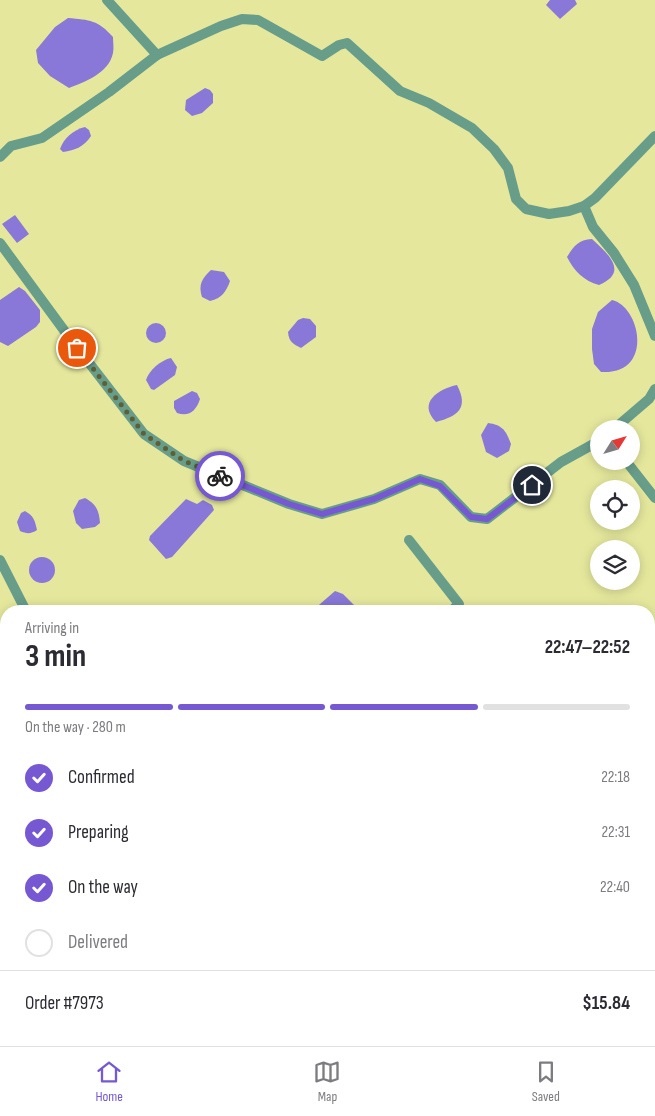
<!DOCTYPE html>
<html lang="en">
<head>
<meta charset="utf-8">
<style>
	body { margin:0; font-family:"Sofia Sans Condensed",sans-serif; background:#f2f2f3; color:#2b2b33; height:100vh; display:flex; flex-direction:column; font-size:19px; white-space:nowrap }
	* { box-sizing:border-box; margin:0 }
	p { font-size:16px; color:#7c7c81 }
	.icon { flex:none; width:28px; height:28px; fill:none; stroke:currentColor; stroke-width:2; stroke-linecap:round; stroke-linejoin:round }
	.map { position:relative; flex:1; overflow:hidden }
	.details { position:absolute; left:0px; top:605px; width:655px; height:441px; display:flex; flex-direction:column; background:#fff; border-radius:20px 20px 0 0; box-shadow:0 2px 12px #0003 }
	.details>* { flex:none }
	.needle { width:32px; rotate:53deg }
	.buttons { position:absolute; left:590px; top:420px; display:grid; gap:10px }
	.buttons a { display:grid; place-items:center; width:50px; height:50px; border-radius:50%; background:#fff; box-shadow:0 2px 12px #0003; font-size:25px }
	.pin { position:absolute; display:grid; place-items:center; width:42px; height:42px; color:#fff; margin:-21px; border:2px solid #fff; border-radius:50%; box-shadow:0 1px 5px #0007 }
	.courier { position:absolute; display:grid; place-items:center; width:50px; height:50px; margin:-25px; border:4px solid #7558d2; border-radius:50%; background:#fff; color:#222; box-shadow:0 1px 6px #0007 }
	.head em { font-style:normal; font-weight:700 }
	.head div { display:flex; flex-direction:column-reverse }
	.head { display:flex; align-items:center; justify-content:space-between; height:85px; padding:0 25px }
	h1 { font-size:32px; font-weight:700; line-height:38px }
	.bar { display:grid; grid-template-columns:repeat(4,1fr); gap:8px 5px; align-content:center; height:60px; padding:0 25px }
	.bar i { height:6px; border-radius:4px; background:#e1e1e2 }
	.bar .selected { background:#7558d2 }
	.bar p { grid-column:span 4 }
	.line { display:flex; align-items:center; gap:12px; padding:0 25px; border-top:1px solid #e1e1e2 }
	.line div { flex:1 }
	ol { padding:0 25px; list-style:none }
	li { display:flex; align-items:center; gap:15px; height:55px }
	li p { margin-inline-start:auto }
	li .icon { padding:5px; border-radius:50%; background:#7558d2; color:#fff; stroke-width:4 }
	li:last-child { color:#7c7c81 }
	li i { width:28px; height:28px; border:2px solid #e1e1e2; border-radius:50% }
	.tab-bar { display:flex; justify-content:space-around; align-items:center; height:70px; border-top:1px solid #e1e1e2; background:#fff; font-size:14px; color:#7c7c81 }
	.tab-bar a { display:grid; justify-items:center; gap:2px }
	.tab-bar .selected { color:#7558d2 }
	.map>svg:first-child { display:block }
</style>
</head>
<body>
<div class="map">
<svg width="655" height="1046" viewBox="0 0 655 1046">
	<rect width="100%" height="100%" fill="#e5e89c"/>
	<!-- water -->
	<g fill="#8978d7">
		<polygon points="550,0 575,0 577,4 560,19 546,5"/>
		<path d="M 68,18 C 90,20 98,20 113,37 C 113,42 114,48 113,53 C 109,73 85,82 69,88 L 50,76 L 38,63 L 36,50 L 55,27 Z"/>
		<polygon points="205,88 210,90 213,94 213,103 202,113 192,116 185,110 186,100"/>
		<path d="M 85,127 L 89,130 L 91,136 C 84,147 75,150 63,152 L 60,149 C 64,138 73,130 85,127 Z"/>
		<polygon points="15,215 29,234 17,243 2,224"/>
		<path d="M 592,239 C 607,253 630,272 599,285 C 584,281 574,271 567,257 C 574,246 578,240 592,239 Z"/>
		<path d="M 211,270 L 224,272 L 230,281 C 226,292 222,298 210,301 L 202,297 C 198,285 202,278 211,270 Z"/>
		<polygon points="19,287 25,291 40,310 40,322 36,327 8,346 0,342 0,300"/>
		<path d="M 612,300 C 640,306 655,375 601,372 L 594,364 L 592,349 L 592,329 L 598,312 Z"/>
		<path d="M 303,318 L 310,319 L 316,326 L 316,337 L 301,348 C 293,344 289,342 288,332 L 298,320 Z"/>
		<circle cx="156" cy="333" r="10"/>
		<path d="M 171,358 L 177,367 L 175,375 L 154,390 L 151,389 L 146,380 C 149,370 161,360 171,358 Z"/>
		<path d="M 457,385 C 469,408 458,416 436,422 C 417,403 438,389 457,385 Z"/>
		<path d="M 192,391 L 197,393 L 200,399 C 196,411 189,417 177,413 L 174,408 L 174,401 Z"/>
		<path d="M 488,423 C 503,425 506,431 511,444 L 509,451 L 497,458 L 486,452 L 481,435 Z"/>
		<path d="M 85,498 C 96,504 99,510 100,523 L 95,527 L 82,529 L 76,523 L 73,511 L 79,500 Z"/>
		<polygon points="186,499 197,504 203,500 212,505 214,510 172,557 166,559 149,540 150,536"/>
		<path d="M 25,511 C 34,516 35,521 37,530 C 31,534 27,534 20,531 L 17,522 L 21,513 Z"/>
		<circle cx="42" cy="570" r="13"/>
		<polygon points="335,591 343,594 360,611 312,611"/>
		<polygon points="652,963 655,966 655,1002 649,1007 649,965"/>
	</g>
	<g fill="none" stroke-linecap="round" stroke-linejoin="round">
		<!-- canal -->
		<polyline stroke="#8978d7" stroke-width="9" points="0,710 6,706"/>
		<!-- minor -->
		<g stroke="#689d8a" stroke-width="10">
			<polyline points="107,0 157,55 221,26 242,19 258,20 322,56 339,45 347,43 400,91 429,103 472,128 494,149 508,168 516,199 526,209 549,214 569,211 584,206 595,198 655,136"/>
			<polyline points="0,157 11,146 42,138 109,92 157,55"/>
			<polyline points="584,206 593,227 614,253 634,285 655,336"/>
			<polyline points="0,243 66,333 144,434 184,461 289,504 322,514 374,499 420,479 440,485 471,517 487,519 561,462 599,441"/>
			<polyline points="614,429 649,399 655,389"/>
			<polyline points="626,461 655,498"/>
			<polyline points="409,540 459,604 451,611"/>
			<polyline points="0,560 26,611"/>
			<polyline points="0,697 6,694"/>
			<polyline points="649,882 655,877"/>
			<polyline points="649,1022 655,1020"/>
			<polyline points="295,1040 299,1046"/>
			<polyline points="393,1040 402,1046"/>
			<polyline points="315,1046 332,1040"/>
			<polyline points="409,1046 418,1040"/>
		</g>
	</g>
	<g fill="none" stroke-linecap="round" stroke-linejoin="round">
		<!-- done -->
		<polyline stroke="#5e5f37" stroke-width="5" stroke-dasharray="0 9" points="77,348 144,434 184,461 220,476"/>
		<!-- route -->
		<polyline stroke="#7558d2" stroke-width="6" points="220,476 289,504 322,514 374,499 420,479 440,486 471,517 487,519 532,485"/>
	</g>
</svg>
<div class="buttons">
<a><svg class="needle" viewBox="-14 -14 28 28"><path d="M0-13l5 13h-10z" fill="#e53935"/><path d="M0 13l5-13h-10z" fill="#7c7c81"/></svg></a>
<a><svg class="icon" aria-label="locate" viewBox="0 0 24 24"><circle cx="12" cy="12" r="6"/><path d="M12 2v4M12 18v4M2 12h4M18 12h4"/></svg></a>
<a><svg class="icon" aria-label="layers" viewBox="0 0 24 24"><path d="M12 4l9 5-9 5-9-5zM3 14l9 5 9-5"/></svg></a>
</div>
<div class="pin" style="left:77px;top:348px;background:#ea580c"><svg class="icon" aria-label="bag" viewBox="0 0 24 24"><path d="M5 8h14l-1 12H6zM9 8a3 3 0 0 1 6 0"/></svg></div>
<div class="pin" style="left:532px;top:485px;background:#1f2937"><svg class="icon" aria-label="home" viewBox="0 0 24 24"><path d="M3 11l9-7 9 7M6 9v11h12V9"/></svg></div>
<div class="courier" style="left:220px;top:476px"><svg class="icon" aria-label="bike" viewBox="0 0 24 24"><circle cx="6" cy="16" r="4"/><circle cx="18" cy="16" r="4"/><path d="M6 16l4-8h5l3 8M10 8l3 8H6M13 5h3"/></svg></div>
<section class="details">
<div class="head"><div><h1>3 min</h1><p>Arriving in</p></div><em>22:47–22:52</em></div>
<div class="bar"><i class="selected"></i><i class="selected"></i><i class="selected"></i><i></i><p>On the way · 280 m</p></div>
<ol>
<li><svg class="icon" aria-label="check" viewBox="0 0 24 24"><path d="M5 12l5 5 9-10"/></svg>Confirmed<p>22:18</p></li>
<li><svg class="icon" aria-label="check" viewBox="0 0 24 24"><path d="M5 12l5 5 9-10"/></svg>Preparing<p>22:31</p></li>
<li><svg class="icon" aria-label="check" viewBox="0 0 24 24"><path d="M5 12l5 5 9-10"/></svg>On the way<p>22:40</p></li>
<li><i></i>Delivered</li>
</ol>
<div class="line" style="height:65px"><div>Order #7973</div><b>$15.84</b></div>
</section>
</div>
<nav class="tab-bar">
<a class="selected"><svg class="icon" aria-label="home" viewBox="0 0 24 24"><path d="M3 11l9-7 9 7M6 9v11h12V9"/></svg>Home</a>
<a><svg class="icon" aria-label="map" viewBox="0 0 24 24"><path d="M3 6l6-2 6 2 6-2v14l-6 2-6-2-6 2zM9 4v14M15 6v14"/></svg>Map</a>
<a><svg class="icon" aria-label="saved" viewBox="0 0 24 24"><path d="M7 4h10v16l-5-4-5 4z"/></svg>Saved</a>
</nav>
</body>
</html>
